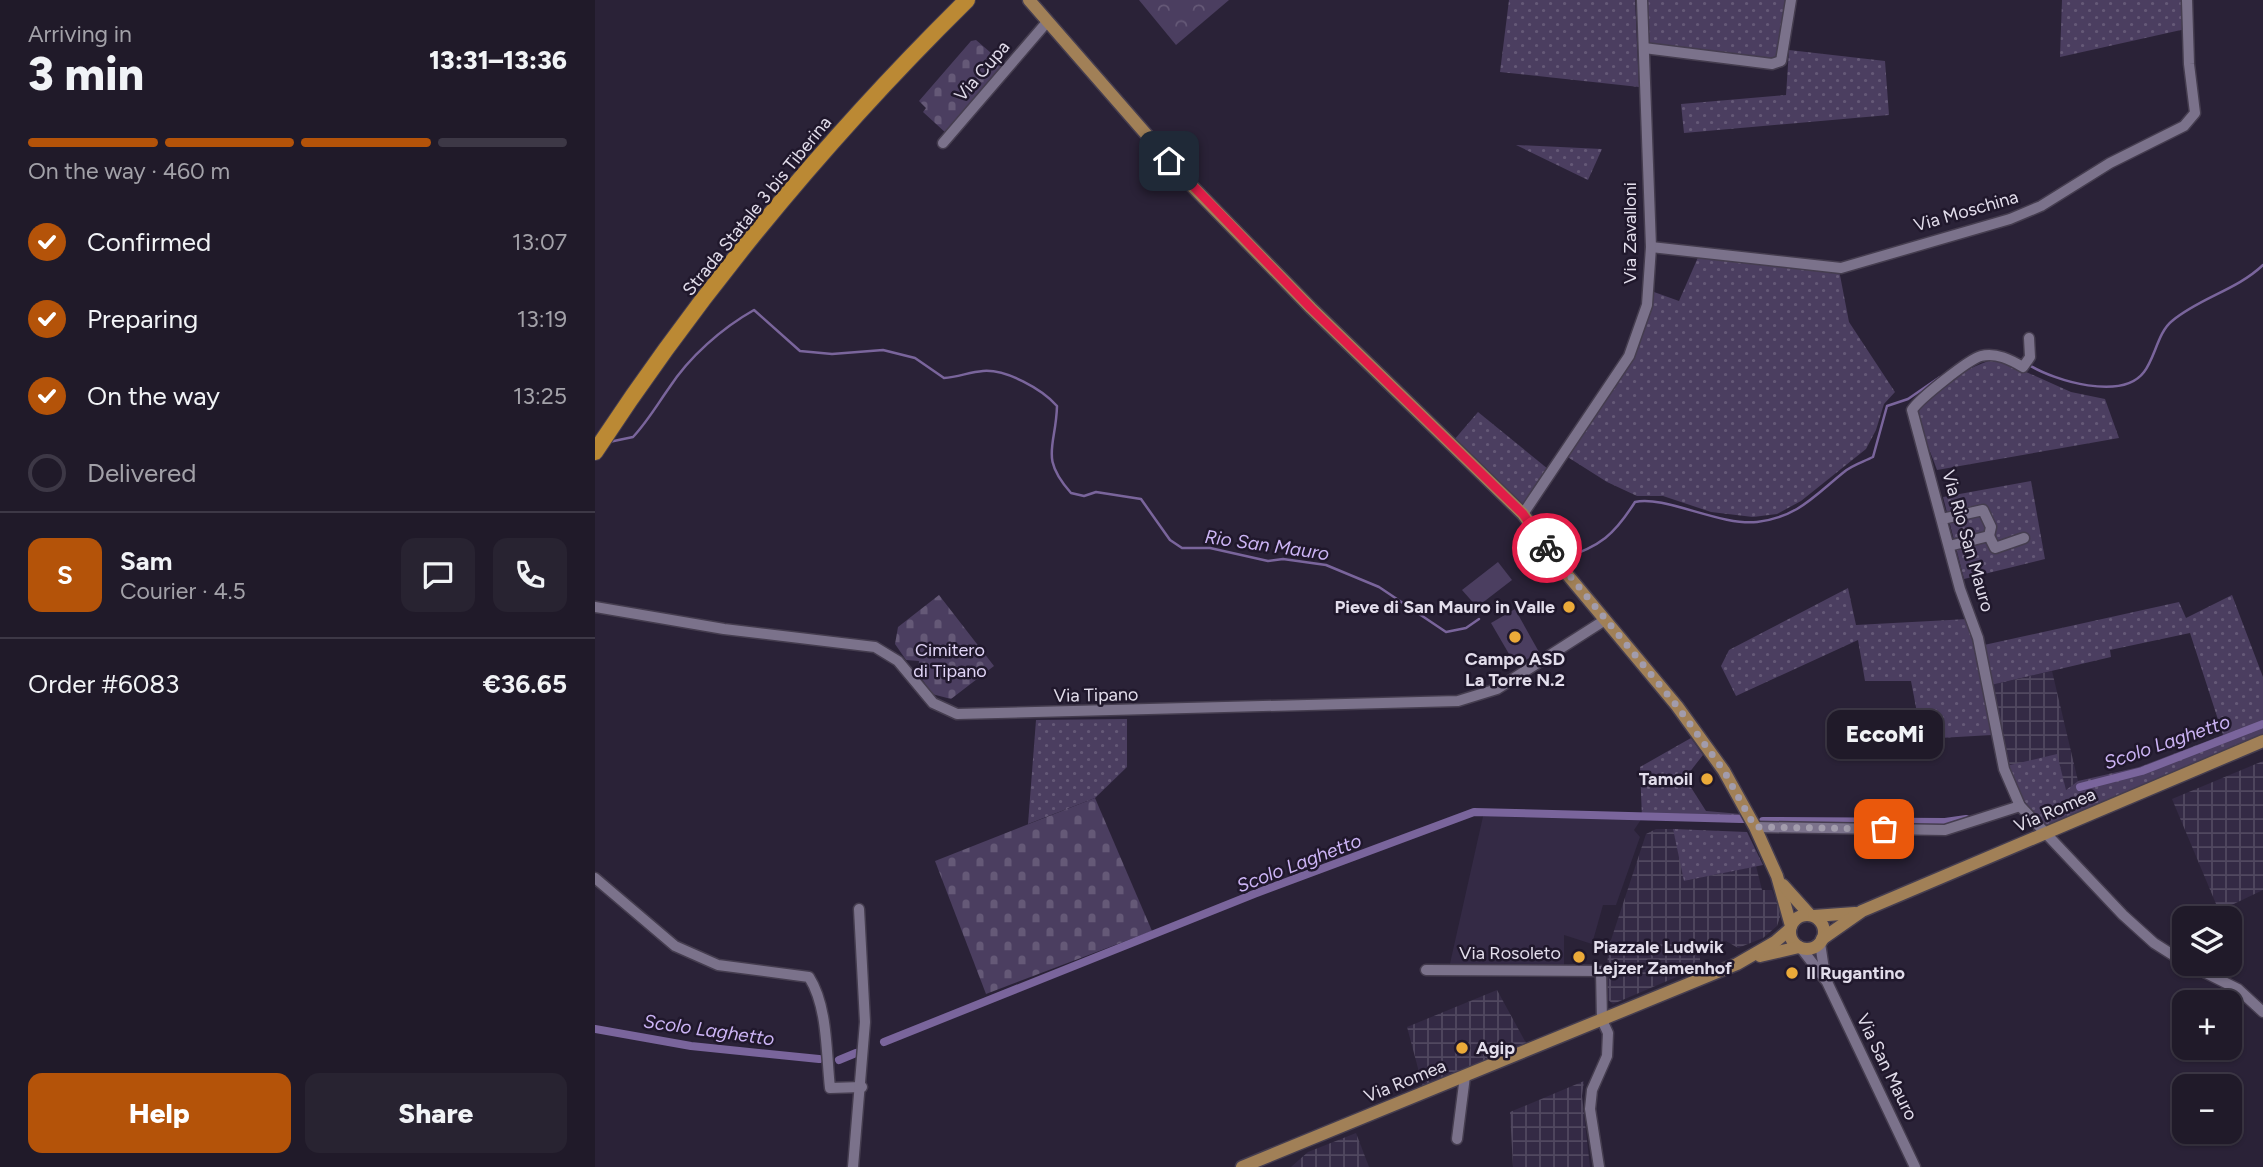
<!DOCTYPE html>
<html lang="en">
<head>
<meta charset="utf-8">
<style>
	body { margin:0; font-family:Figtree,sans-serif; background:#282331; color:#f1f3f6; height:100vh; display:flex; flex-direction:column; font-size:26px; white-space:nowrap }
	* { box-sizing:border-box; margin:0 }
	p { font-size:23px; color:#a2a1a8 }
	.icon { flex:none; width:38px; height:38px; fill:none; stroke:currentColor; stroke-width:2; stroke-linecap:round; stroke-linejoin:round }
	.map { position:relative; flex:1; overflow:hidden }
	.details { display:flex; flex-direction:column; background:#201a29; width:595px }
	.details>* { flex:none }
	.controls { position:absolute; left:1577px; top:906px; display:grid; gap:14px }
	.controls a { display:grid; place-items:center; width:70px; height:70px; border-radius:14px; background:#201a29; box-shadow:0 2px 5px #0004,0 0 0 2px #3d3846; font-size:35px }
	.pin { position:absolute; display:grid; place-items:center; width:60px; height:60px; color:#fff; margin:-30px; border-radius:14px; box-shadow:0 4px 10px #0006 }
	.courier { position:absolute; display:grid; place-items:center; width:70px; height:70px; margin:-35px; border:5px solid #e11d48; border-radius:50%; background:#fff; color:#222; box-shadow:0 2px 9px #0007 }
	.bubble { position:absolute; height:49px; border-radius:14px; background:#201a29; box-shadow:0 2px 5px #0004,0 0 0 2px #3d3846; font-size:23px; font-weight:800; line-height:49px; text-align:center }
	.overview em { font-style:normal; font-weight:800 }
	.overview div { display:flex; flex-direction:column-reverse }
	.overview { display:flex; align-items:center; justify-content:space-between; height:119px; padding:0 28px }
	h1 { font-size:46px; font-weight:800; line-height:52px }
	.bar { display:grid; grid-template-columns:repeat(4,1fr); gap:10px 7px; align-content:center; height:84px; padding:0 28px }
	.bar i { height:9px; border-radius:5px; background:#3d3846 }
	.bar .selected { background:#b45309 }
	.bar p { grid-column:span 4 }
	.line { display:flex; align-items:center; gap:18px; padding:0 28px; border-top:2px solid #3d3846 }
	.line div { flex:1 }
	.round { display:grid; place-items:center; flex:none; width:74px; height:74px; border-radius:14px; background:#282331 }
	ol { padding:0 28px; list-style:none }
	li { display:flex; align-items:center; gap:21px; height:77px }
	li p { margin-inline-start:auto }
	li .icon { padding:7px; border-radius:50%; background:#b45309; color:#fff; stroke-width:4 }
	li:last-child { color:#a2a1a8 }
	li i { width:38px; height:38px; border:4px solid #3d3846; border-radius:50% }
	.cta { display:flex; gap:14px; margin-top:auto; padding:14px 28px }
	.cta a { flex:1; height:80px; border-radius:14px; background:#b45309; color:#fff; font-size:28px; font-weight:800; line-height:80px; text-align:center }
	.cta a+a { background:#282331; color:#f1f3f6 }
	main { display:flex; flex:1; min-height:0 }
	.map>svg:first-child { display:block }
</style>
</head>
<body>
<main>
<section class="details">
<div class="overview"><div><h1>3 min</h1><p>Arriving in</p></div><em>13:31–13:36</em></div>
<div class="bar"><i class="selected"></i><i class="selected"></i><i class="selected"></i><i></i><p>On the way · 460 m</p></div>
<ol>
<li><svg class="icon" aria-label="check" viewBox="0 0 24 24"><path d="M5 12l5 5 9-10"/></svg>Confirmed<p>13:07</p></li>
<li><svg class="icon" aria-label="check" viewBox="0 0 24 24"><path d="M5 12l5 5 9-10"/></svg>Preparing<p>13:19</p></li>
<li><svg class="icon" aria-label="check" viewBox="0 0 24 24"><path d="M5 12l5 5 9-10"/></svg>On the way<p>13:25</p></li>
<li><i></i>Delivered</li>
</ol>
<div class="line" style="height:126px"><b class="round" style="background:#b45309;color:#fff">S</b><div><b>Sam</b><p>Courier · 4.5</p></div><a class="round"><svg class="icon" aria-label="chat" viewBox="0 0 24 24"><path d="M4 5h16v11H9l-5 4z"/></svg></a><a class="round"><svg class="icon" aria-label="phone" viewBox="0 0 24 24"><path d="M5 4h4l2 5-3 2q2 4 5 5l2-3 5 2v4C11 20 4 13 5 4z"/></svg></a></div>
<div class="line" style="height:91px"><div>Order #6083</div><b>€36.65</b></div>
<div class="cta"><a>Help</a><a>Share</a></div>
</section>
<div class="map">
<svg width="1668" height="1167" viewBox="0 0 1668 1167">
	<defs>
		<pattern id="industrial-grid" width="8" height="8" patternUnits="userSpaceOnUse" patternTransform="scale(1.75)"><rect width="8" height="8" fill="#342a45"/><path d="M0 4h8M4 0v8" fill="none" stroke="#514860"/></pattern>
		<pattern id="grass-dots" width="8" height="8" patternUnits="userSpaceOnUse" patternTransform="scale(1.75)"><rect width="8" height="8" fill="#4b3e60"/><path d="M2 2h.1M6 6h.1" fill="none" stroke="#655977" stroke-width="1.8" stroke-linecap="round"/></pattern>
		<pattern id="forest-crowns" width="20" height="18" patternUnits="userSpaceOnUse" patternTransform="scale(1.75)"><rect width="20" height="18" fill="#4b3e60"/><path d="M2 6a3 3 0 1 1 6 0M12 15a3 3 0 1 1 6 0" fill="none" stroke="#655977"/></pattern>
		<pattern id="cemetery-stones" width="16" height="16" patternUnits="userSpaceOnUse" patternTransform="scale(1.75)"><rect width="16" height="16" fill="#4b3e60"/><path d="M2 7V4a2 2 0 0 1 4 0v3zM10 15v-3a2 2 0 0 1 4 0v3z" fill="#655977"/></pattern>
	</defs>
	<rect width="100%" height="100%" fill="#2a2237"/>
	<!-- built -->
	<polygon fill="#342a45" points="889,812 1047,818 1039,830 1045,837 1021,905 1008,905 997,944 969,935 969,967 854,968"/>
	<!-- industrial -->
	<g fill="url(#industrial-grid)">
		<polygon points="1457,671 1483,781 1471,790 1411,766 1396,685"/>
		<polygon points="1668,761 1668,890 1624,911 1577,799"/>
		<polygon points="1061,829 1078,829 1090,881 1161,866 1167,890 1177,890 1186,914 1182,926 1168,938 1143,948 1131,941 1105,949 1105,967 1018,1004 1011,998 1013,949 1051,834"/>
		<polygon points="902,990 931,1043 828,1087 812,1027"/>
		<polygon points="989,1081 987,1096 995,1167 918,1167 915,1112"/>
		<polygon points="761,1133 774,1167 696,1167 713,1152"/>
	</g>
	<!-- grass -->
	<g fill="url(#grass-dots)">
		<polygon points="914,0 1040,0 1044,87 905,72"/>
		<polygon points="1050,0 1194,0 1184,60 1052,46"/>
		<polygon points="1467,0 1595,0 1595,28 1465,57"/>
		<polygon points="1194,50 1290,61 1294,115 1089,133 1086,104 1191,95"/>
		<polygon points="921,145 1007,149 993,180"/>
		<polygon points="1104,255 1244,270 1254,322 1300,392 1289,404 1281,430 1271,449 1206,501 1182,514 1158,517 1116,512 1068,496 1042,496 1012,482 971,456 1034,365 1045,342 1059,292 1084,301"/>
		<path d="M 1402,359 L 1476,392 L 1510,399 L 1524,438 L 1342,470 C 1337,454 1324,430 1324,413 C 1324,393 1384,361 1402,359 Z"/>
		<polygon points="883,412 953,469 926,508 859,440"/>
		<polygon points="1436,481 1450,559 1369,579 1348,497"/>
		<polygon points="1253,588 1261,625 1373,619 1382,643 1397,735 1327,739 1316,681 1270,681 1263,640 1141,696 1126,666 1134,650"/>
		<polygon points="1637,595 1668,677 1668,738 1456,826 1448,826 1427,800 1411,766 1462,754 1471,790 1483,781 1544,767 1628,735 1595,633 1515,650 1516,657 1396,685 1389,645 1584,602 1591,618"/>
		<polygon points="532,719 532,767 500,798 433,824 441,720"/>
		<polygon points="1096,738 1108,755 1090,778 1111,811 1146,814 1150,823 1047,818 1045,767"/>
		<polygon points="1078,829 1152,832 1168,865 1089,881"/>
	</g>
	<!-- forest -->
	<polygon fill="url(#forest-crowns)" points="544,0 634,0 581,45"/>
	<!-- cemetery -->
	<g fill="url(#cemetery-stones)">
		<polygon points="381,40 410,65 352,134 328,112 331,108 324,101 376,41"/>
		<polygon points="344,595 399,666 356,699 337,694 323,673 324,661 311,660 300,644 303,627"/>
		<polygon points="500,798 557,931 391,994 340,861"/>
	</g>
	<!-- pitch -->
	<g fill="#4b3e60">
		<polygon points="903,562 917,580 882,607 867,590"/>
		<polygon points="920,609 944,652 921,666 896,623"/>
	</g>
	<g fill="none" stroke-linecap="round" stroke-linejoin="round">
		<!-- stream -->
		<g stroke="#7a659c" stroke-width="2.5">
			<path d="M 1434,365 C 1460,381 1527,401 1549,372 C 1560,358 1563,332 1577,321 C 1604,298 1642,290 1668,265"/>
			<path d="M 14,442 L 38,437 C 52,422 62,405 74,388 C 94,357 127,328 159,310 L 205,351 L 237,354 L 288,350 L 320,358 L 349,378 C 363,377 375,372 388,371 C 411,369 447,389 462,406 C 461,447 444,457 476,493 L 489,496 L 501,492 L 546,499 L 575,540 L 587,548 L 615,548 L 673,561 L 688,559 L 731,565 L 784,587 L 851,632 L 871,628 L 884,619"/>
			<path d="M 967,559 C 1006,546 1019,535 1040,502 C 1069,495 1125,526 1162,522 C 1203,517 1219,496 1249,472 C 1257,465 1268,462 1278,457 L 1292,406 L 1313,399 L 1345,377"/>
		</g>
		<!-- canal -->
		<g stroke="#7a659c" stroke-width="8">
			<polyline points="1485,787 1547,771 1668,724"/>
			<polyline points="1168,821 1350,822 1371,819"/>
			<polyline points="0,1029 96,1046 224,1059"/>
			<polyline points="289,1042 659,894 879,812 1148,819"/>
			<polyline points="244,1060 261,1053"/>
		</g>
		<!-- minor casing -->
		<g stroke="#453d4f" stroke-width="13">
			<g id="minor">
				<polyline points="1049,48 1177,64 1186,61 1196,0"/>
				<polyline points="348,143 452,22"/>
				<polyline points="1056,247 1246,268 1415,219 1446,206 1515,163 1589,126 1600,113 1594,64 1592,0"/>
				<path d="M 1434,338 L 1435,357 L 1428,367 C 1416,360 1401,352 1386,356 C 1374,359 1324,399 1317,410 L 1365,589 L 1383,638 L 1409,769 L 1425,806 L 1528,915 L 1559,943 L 1589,962"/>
				<polyline points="928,514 1034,356 1052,305 1056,247 1047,0"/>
				<polyline points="1347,519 1388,510 1396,527 1394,536"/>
				<polyline points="1354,546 1394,536 1400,548 1429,538"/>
				<polyline points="0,607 129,629 280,647 303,661 338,703 362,714 863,701 902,689 1010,620"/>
				<polyline points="1160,827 1350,830 1425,806"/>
				<path d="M 0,878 L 80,946 L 123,965 L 214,977 C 233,1007 231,1053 235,1088 L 267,1087"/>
				<polyline points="1225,943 1230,976"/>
				<polyline points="1206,948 1232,982 1320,1167"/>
				<polyline points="1593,964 1643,989 1668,1012"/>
				<polyline points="831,970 1006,971 1007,1020 1013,1033 1012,1056 997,1090 995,1109 1004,1167"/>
				<polyline points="862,1139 870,1076"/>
				<polyline points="258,1167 270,1022 264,909"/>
			</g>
		</g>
		<!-- major casing -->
		<g stroke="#453d4f" stroke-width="15">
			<g id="major">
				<polyline points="434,0 592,181 716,308 928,514 966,567 1082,706 1129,771 1160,827 1182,876 1196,926"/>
				<polyline points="1188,885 1215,915"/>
				<circle cx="1212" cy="932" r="17"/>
				<polyline points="1219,916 1260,913"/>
				<polyline points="1227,939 1267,911 1668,741"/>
				<polyline points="1165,956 1204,947"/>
				<polyline points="647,1167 1142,964 1180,942 1195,929"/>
			</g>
		</g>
		<!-- highway casing -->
		<g stroke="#453d4f" stroke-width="18">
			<path id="highway" d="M 0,452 C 107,289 233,137 372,0"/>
		</g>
		<!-- minor -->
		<use href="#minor" stroke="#7b728b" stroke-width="10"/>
		<!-- major -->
		<use href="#major" stroke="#a18057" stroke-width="12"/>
		<!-- highway -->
		<use href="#highway" stroke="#bb8934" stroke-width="16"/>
	</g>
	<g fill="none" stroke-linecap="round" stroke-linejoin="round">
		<!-- done -->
		<polyline stroke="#a29cac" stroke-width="7" stroke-dasharray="0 12.6" points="952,548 1082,706 1129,771 1160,827 1289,829"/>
		<!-- route -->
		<polyline stroke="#e11d48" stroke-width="9" points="574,161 716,308 928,514 952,548"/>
	</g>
	<!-- markers -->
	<g fill="#ebaa39" stroke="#20182c" stroke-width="2.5">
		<circle cx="974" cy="607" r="7"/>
		<circle cx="920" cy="637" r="7"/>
		<circle cx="1112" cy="779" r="7"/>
		<circle cx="984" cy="957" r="7"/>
		<circle cx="1197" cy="973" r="7"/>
		<circle cx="867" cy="1048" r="7"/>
	</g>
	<g text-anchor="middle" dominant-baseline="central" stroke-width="5" stroke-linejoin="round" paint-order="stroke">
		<!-- street labels -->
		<g font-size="18" fill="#e2ddeb" stroke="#20182c">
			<text transform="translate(387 71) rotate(-49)">Via Cupa</text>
			<text transform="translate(162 206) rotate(-51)">Strada Statale 3 bis Tiberina</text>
			<text transform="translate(1371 211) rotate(-16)">Via Moschina</text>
			<text transform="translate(1035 233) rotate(-90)">Via Zavalloni</text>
			<text transform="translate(1373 541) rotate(74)">Via Rio San Mauro</text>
			<text transform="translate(501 695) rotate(-1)">Via Tipano</text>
			<text transform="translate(1460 810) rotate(-23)">Via Romea</text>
			<text x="915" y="953">Via Rosoleto</text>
			<text transform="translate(1292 1067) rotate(64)">Via San Mauro</text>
			<text transform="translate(810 1081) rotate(-22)">Via Romea</text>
		</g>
		<!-- poi labels -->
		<g font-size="18" font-weight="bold" fill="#e2ddeb" stroke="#20182c" text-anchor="start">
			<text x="960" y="607" text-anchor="end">Pieve di San Mauro in Valle</text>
			<text x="920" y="659" text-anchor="middle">Campo ASD<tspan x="920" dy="21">La Torre N.2</tspan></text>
			<text x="1098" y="779" text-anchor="end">Tamoil</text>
			<text x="998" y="947">Piazzale Ludwik<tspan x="998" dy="21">Lejzer Zamenhof</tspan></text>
			<text x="1211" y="973">Il Rugantino</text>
			<text x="881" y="1048">Agip</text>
		</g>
		<!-- park labels -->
		<g font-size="18" fill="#e1d5f7" stroke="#20182c">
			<text x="355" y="650">Cimitero<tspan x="355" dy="21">di Tipano</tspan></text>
		</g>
		<!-- water labels -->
		<g font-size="19" font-style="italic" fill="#ccb4f5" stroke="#20182c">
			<text transform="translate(672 545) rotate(8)">Rio San Mauro</text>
			<text transform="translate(1572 742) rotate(-19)">Scolo Laghetto</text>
			<text transform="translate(704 863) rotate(-21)">Scolo Laghetto</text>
			<text transform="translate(114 1030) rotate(8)">Scolo Laghetto</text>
		</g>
	</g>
</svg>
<div class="controls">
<a><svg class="icon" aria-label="layers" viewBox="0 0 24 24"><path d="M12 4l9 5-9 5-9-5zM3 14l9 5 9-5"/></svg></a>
<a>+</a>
<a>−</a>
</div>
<div class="pin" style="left:1289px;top:829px;background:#ea580c"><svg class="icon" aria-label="bag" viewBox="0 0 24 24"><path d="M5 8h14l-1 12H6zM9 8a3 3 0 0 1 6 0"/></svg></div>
<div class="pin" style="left:574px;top:161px;background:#1f2937"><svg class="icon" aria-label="home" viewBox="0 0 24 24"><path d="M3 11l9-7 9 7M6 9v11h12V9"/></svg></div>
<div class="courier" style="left:952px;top:548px"><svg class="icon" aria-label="bike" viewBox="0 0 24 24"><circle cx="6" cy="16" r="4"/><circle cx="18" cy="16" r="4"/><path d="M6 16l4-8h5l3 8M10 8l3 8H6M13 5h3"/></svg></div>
<div class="bubble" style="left:1232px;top:710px;width:116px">EccoMi</div>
</div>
</main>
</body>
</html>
